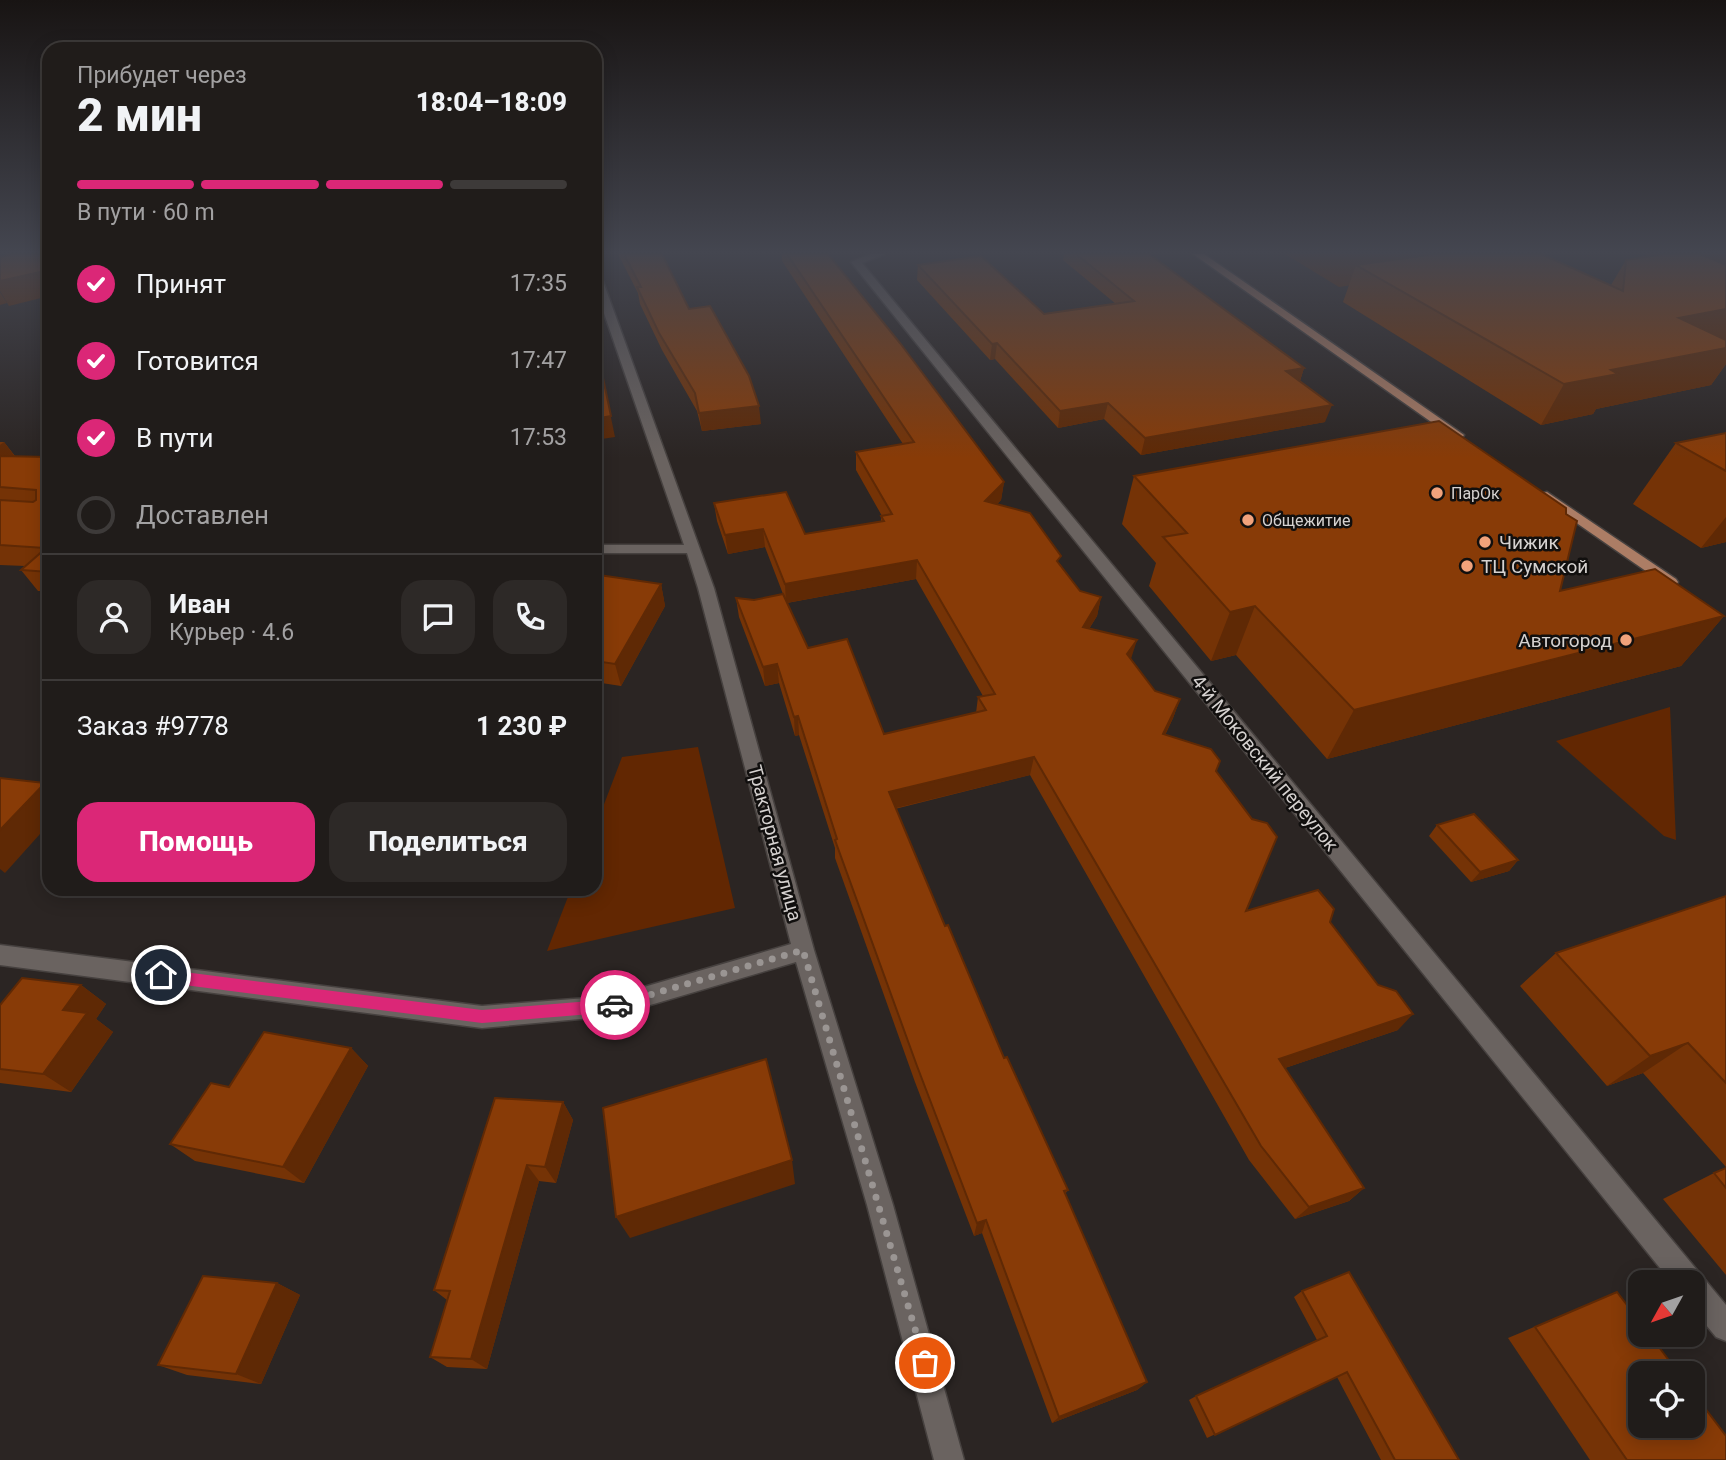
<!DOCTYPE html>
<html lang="ru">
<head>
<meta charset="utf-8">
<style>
	body { margin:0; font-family:Roboto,sans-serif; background:#2d2927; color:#f1f3f6; height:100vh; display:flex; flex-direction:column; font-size:26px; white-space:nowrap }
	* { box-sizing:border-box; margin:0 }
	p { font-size:23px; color:#a2a1a2 }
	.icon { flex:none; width:38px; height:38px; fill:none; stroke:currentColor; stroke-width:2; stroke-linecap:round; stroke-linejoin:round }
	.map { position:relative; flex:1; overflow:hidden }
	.details { position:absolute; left:42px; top:42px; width:560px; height:854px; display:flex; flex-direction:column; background:#201c1a; border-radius:21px; box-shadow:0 4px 18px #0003,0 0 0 2px #3d3a39 }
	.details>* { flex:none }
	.needle { width:46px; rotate:230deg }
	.fabs { position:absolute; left:1628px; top:1270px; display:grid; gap:14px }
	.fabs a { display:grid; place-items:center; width:77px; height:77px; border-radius:14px; background:#201c1a; box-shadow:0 4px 18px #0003,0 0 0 2px #3d3a39; font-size:35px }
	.pin { position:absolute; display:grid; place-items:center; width:60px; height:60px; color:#fff; margin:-30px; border:4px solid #fff; border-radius:50%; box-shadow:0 2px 7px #0007 }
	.courier { position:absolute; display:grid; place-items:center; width:70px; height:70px; margin:-35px; border:5px solid #db2777; border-radius:50%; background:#fff; color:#222; box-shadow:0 2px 9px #0007 }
	.headline em { font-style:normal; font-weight:800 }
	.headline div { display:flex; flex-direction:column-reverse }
	.headline { display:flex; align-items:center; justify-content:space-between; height:119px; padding:0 35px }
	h1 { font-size:46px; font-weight:800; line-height:52px }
	.bar { display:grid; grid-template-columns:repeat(4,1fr); gap:10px 7px; align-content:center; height:84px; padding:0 35px }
	.bar i { height:9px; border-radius:5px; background:#3d3a39 }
	.bar .current { background:#db2777 }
	.bar p { grid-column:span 4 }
	.line { display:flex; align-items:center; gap:18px; padding:0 35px; border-top:2px solid #3d3a39 }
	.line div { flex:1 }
	.round { display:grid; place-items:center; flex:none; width:74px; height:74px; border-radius:21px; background:#2d2927 }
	ol { padding:0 35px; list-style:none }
	li { display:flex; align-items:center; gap:21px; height:77px }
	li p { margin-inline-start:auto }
	li .icon { padding:7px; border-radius:50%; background:#db2777; color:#fff; stroke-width:4 }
	li:last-child { color:#a2a1a2 }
	li i { width:38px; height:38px; border:4px solid #3d3a39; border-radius:50% }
	.action { display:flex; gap:14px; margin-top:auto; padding:14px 35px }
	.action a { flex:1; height:80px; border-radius:21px; background:#db2777; color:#fff; font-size:28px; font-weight:800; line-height:80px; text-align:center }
	.action a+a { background:#2d2927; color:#f1f3f6 }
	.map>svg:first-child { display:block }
</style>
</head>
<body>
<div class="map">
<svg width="1726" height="1460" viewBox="0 0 1726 1460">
	<rect width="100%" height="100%" fill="#2b2523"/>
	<!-- green -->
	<g fill="#622702">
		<polygon points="1285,254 1438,254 1465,268 1339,287"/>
		<polygon points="1670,707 1676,840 1664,836 1556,741"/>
		<polygon points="698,747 735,908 547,951 571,889 595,889 595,828 622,757"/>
	</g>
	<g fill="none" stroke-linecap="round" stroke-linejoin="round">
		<!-- minor casing -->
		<g stroke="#46413f" stroke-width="3">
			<g id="minor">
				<polygon points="871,254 885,254 862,263 1726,1305 1726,1341 1716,1337 1692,1308 1692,1283 1672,1283 851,262"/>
				<polygon points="595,270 600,273 714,588 814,950 893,1205 964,1460 934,1460 867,1205 796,962 613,1016 482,1028 0,965 0,945 482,1006 613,996 791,944 698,588 687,553 595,553 595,545 684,545 595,287"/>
			</g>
		</g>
		<!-- major casing -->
		<g stroke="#46413f" stroke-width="3">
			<g id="major">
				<polygon points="1193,254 1204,254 1464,435 1462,438 1454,438"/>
				<polygon points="1547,492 1676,579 1678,582 1676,585 1666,585 1542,499 1542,493"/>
			</g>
		</g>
		<!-- minor -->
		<use href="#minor" fill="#6a6360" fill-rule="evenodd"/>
		<!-- major -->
		<use href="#major" fill="#ac7d65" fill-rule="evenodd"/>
	</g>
	<!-- wall -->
	<g fill="#753306" fill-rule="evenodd">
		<polygon points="618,254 662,254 689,309 761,424 702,431 697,411 662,350 640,304 638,293"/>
		<path d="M 782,254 L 828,254 L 1004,482 L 1001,500 L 997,504 L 1060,564 L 1080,591 L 1101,597 L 1097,616 L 1089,629 L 1131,659 L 1155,691 L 1180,699 L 1173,718 L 1165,735 L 1216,771 L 1246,911 L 1330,922 L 1398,1030 L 1285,1068 L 1364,1188 L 1349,1201 L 1295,1219 L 1249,1160 L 1030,775 L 895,809 L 945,926 L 1004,1058 L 1068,1190 L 1065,1194 L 1147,1382 L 1137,1390 L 1052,1423 L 982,1233 L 974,1236 L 915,1082 L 835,858 L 835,848 L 799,735 L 795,736 L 779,683 L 765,686 L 739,617 L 736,598 L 754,600 L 783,594 L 765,547 L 728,554 L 717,521 L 714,503 L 805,534 L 881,521 L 881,516 L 882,516 L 856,470 L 856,452 L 903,444 L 782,261 ZM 916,579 L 983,696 L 978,697 L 976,713 L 884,734 L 808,648 L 787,603 Z"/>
		<polygon points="1064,254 1149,254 1304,368 1300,381 1325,422 1141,455 1104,419 1058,428 995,359 990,360 917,280 918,265 1044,314 1116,304 1063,260"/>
		<polygon points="1645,254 1726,254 1726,264 1725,264 1726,265 1726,364 1711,385 1596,409 1593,414 1541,425 1343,302 1356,265 1611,285 1626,260 1650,256"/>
		<polygon points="1726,433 1726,542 1701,548 1633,504 1676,443"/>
		<polygon points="0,442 4,442 15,456 49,457 49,591 38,591 21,570 25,566 0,565"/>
		<polygon points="1134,476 1560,591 1724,616 1681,666 1327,759 1236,655 1211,661 1149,586 1156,563 1122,524"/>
		<polygon points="595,582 661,584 665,606 621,686 595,682"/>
		<polygon points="1437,825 1518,860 1509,871 1471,882 1429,836"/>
		<polygon points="1726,896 1726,1167 1643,1073 1607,1086 1520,986 1556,953"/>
		<polygon points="81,985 106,1004 96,1019 113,1032 71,1092 0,1083 0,1005"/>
		<polygon points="351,1048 368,1066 304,1183 195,1161 170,1144"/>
		<polygon points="563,1102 573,1120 556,1183 539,1181 487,1369 447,1367 430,1357 447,1300 434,1290"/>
		<polygon points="1726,1168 1726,1275 1663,1199 1714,1173"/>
		<polygon points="277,1283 300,1295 261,1384 187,1375 158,1365"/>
		<polygon points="1302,1291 1459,1460 1381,1460 1337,1377 1207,1438 1189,1400 1196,1396 1317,1340 1294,1297"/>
		<polygon points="1617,1292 1726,1460 1590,1460 1508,1338"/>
	</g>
	<!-- shaded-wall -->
	<g fill="#5f2905">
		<polygon points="1694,254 1726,254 1726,264 1684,271"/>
		<polygon points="49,270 49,296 9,306 0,291 0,281"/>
		<polygon points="0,292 7,303 0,305"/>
		<polygon points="1726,309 1726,340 1679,318"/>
		<polygon points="595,339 615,437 595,440"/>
		<polygon points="997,343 995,359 990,360 992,344"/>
		<polygon points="1726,348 1726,364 1711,385 1596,409 1593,414 1541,425 1564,384 1611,370"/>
		<polygon points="1304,368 1299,384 1286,371"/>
		<polygon points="1108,403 1104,419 1058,428 1060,411"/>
		<polygon points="1332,405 1325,422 1141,455 1145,438"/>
		<polygon points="759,406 761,424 702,431 699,413"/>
		<polygon points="4,442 19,462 0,474 0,445"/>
		<polygon points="1004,482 1001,500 983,520 985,501"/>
		<polygon points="1726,517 1726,542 1701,548"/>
		<polygon points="763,529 765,547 728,554 725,535"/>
		<polygon points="917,560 916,579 786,603 785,584"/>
		<polygon points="661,584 665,606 621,686 615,664"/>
		<polygon points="1101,597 1097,616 1078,646 1083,627"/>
		<polygon points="1255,606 1236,655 1211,661 1230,612"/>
		<polygon points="1724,616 1681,666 1327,759 1354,710"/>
		<polygon points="1137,640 1131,659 1127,654"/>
		<polygon points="777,664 779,683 765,686 763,667"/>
		<polygon points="1180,699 1173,718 1157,753 1163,734"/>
		<polygon points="798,716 799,735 795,736 794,717"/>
		<polygon points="1034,757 1030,775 888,810 889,792"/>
		<polygon points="45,783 49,787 49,824 5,873 0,869 0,830"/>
		<polygon points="1518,860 1509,871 1471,882 1480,872"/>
		<polygon points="81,985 106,1004 96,1019 113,1032 71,1092 43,1074 63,1010"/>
		<polygon points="1413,1014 1398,1030 1267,1074 1279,1059"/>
		<polygon points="1688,1043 1643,1073 1607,1086 1650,1056"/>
		<polygon points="351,1048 368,1066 304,1183 283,1167"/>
		<polygon points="563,1102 573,1120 556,1183 545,1167"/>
		<polygon points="792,1160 795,1184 630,1238 616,1217"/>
		<polygon points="527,1165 539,1181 487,1369 471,1359"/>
		<polygon points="1364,1188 1349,1201 1295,1219 1309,1207"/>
		<polygon points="986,1220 982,1233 974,1236 977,1223"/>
		<polygon points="277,1283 300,1295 261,1384 236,1374"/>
		<polygon points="1147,1382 1137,1390 1052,1423 1059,1417"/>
	</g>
	<!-- building -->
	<g fill="#883b07" stroke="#5f2905" stroke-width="2">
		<polygon points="11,254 49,254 49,270 0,281 0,257"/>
		<polygon points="624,254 662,254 689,309 710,306 749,376 759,406 699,413 695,393 659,333 637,287 641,287"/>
		<polygon points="787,254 828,254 900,343 1004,482 985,501 1030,513 1061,556 1057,561 1080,591 1101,597 1083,627 1137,640 1127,654 1155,691 1180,699 1163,734 1211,749 1220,761 1216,771 1252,819 1267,823 1277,837 1246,911 1318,890 1334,909 1330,922 1378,985 1396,991 1413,1014 1279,1059 1364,1188 1309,1207 1261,1146 1034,757 889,792 945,926 948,925 1004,1058 1007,1057 1068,1190 1064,1191 1147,1382 1059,1417 986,1220 977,1223 917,1066 835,840 837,839 798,716 794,717 777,664 763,667 736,598 754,600 783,594 808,648 847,639 884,734 986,710 978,697 995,694 917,560 785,584 763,529 725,535 714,503 786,492 805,534 884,521 881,516 892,514 856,452 914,442"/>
		<polygon points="1076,254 1149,254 1304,368 1286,371 1332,405 1145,438 1108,403 1060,411 997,343 992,344 918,265 981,256 1044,314 1134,301"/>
		<polygon points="1435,254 1541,254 1623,291 1626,260 1664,254 1700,254 1726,265 1726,309 1679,318 1726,340 1726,348 1611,370 1618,374 1564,384 1356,265"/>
		<polygon points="595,340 611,416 595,419"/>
		<polygon points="1439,421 1566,508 1566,514 1577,521 1560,591 1655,569 1724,616 1354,710 1255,606 1230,612 1163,537 1187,533 1134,476"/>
		<polygon points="1726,433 1726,471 1676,443"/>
		<polygon points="0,456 49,457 49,572 21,570 46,548 0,545 0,500 33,502 36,500 36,490 0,487"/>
		<polygon points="599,575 661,584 615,664 595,661 595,582"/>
		<polygon points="0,778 45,783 0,830"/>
		<polygon points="1474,814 1518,860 1480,872 1437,825"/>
		<polygon points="1726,896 1726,1083 1688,1043 1650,1056 1556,953"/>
		<polygon points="22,978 81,985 63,1010 87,1013 43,1074 0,1069 0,1005"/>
		<polygon points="264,1032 351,1048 283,1167 170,1144 211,1083 229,1087"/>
		<polygon points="766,1059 792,1160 616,1217 603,1108"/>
		<polygon points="495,1098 563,1102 545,1167 527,1165 471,1359 430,1357 450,1291 434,1290"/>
		<polygon points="1726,1168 1726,1188 1714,1173"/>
		<polygon points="1349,1272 1459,1460 1395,1460 1347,1372 1215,1435 1196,1396 1327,1336 1302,1291"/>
		<polygon points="203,1276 277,1283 236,1374 158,1365"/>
		<polygon points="1617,1292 1640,1322 1640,1335 1650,1335 1679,1374 1640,1374 1640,1426 1692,1426 1692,1391 1726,1436 1726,1460 1627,1460 1535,1327"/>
	</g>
	<!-- sky -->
	<linearGradient id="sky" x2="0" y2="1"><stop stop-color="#181413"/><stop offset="0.55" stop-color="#444650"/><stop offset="1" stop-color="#444650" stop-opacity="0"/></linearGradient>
	<rect width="1726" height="458" fill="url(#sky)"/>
	<!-- route -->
	<polygon fill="#db2777" points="161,969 482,1010 615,999 623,1005 615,1012 482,1023 161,982 154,975"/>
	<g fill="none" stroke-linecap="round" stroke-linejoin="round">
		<!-- done -->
		<polyline stroke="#9a9593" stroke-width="7" stroke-dasharray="0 12.6" points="615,1005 803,950 925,1363"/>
	</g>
	<!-- markers -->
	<g fill="#f1a27b" stroke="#110f0e" stroke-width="2.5">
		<circle cx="1437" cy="493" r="7"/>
		<circle cx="1248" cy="520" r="7"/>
		<circle cx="1485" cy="542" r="7"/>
		<circle cx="1467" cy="566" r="7"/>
		<circle cx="1626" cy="640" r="7"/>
	</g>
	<g text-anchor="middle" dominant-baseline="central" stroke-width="5" stroke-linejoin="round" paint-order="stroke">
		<!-- far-poi labels -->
		<g font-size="16" fill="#d6d2d0" stroke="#110f0e" text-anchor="start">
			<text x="1451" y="493">ПарОк</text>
			<text x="1262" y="520">Общежитие</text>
		</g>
		<!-- poi labels -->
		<g font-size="19" fill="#d6d2d0" stroke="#110f0e" text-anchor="start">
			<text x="1499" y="542">Чижик</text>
			<text x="1481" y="566">ТЦ Сумской</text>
			<text x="1612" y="640" text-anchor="end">Автогород</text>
		</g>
		<!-- street labels -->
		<g font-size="19" fill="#d6d2d0" stroke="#110f0e">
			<text transform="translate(1265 763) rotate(51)">4-й Моковский переулок</text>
			<text transform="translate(775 843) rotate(75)">Тракторная улица</text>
		</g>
	</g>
</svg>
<div class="fabs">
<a><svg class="needle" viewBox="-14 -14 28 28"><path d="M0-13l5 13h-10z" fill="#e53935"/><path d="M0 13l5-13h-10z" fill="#a2a1a2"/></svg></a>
<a><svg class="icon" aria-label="locate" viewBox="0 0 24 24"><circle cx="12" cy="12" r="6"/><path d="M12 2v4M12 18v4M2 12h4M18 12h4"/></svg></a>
</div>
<div class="pin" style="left:925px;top:1363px;background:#ea580c"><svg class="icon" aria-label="bag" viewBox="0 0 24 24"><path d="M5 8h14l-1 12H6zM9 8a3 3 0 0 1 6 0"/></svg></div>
<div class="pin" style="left:161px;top:975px;background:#1f2937"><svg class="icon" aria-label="home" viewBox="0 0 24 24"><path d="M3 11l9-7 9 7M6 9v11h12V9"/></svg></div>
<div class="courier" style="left:615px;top:1005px"><svg class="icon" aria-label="car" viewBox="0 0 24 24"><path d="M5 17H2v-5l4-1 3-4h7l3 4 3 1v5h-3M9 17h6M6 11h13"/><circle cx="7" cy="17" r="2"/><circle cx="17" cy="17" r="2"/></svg></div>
<section class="details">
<div class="headline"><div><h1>2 мин</h1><p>Прибудет через</p></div><em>18:04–18:09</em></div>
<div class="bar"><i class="current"></i><i class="current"></i><i class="current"></i><i></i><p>В пути · 60 m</p></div>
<ol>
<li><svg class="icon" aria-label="check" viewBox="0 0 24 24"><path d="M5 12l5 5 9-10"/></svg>Принят<p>17:35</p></li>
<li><svg class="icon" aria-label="check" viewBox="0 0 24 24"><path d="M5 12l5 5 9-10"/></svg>Готовится<p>17:47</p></li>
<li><svg class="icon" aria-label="check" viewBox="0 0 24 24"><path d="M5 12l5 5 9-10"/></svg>В пути<p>17:53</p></li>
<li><i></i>Доставлен</li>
</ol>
<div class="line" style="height:126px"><a class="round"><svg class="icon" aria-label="person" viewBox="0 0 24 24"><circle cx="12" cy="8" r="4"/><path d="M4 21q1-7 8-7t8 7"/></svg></a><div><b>Иван</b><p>Курьер · 4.6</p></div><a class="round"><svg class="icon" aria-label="chat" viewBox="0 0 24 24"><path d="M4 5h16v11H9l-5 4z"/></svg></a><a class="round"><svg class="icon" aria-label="phone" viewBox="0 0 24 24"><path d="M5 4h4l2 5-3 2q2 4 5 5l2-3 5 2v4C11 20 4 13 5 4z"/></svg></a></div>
<div class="line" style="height:91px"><div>Заказ #9778</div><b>1 230 ₽</b></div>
<div class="action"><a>Помощь</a><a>Поделиться</a></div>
</section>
</div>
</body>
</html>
